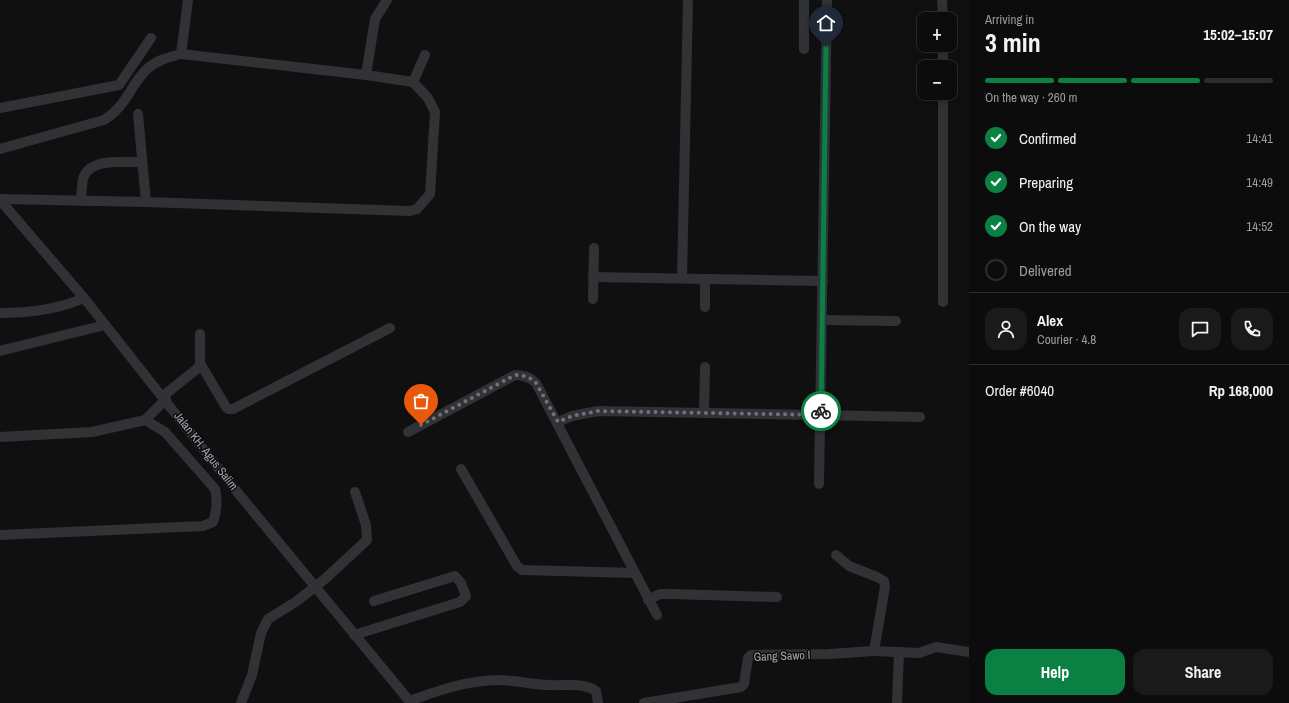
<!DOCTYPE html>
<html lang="en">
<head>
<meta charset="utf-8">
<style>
	body { margin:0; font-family:"Archivo Narrow",sans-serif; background:#1a1a1b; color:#f1f3f6; height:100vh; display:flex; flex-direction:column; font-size:15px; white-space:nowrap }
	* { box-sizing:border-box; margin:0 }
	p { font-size:13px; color:#9a9b9d }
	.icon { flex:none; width:22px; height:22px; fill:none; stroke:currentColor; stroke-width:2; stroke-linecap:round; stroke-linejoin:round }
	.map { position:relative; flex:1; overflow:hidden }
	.drawer { display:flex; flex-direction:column; background:#0c0c0d; width:320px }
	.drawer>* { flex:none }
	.fabs { position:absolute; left:917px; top:12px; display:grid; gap:8px }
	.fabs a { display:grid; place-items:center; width:40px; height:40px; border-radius:8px; background:#0c0c0d; box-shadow:0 2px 10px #0003,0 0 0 1px #2c2c2e; font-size:20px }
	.pin { position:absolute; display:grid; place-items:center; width:34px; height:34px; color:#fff; margin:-41px -17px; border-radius:50% 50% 50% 0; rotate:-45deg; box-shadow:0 0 4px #0007 }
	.pin .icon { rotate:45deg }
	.courier { position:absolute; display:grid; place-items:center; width:40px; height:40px; margin:-20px; border:3px solid #0b8043; border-radius:50%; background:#fff; color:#222; box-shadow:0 1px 5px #0007 }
	.headline em { font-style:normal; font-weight:700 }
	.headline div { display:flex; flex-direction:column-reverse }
	.headline { display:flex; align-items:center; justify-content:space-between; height:68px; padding:0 16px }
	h1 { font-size:26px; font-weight:700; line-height:30px }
	.bar { display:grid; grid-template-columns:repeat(4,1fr); gap:6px 4px; align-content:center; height:48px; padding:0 16px }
	.bar i { height:5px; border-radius:3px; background:#2c2c2e }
	.bar .active { background:#0b8043 }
	.bar p { grid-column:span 4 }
	.line { display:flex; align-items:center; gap:10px; padding:0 16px; border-top:1px solid #2c2c2e }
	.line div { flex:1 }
	.round { display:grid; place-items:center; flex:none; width:42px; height:42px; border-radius:12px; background:#1a1a1b }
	ol { padding:0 16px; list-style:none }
	li { display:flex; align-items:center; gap:12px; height:44px }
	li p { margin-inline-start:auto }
	li .icon { padding:4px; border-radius:50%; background:#0b8043; color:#fff; stroke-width:4 }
	li:last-child { color:#9a9b9d }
	li i { width:22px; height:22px; border:2px solid #2c2c2e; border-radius:50% }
	.cta { display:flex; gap:8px; margin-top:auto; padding:8px 16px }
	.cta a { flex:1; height:46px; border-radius:12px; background:#0b8043; color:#fff; font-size:16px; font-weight:700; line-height:46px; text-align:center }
	.cta a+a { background:#1a1a1b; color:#f1f3f6 }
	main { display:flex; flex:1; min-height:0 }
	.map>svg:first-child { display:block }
</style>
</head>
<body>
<main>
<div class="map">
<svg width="969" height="703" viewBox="0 0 969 703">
	<rect width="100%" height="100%" fill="#101011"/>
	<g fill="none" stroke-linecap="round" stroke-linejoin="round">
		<!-- minor -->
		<g stroke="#313236" stroke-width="10">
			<polyline points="942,0 943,19"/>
			<polyline points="804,49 804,0"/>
			<polyline points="943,67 943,45"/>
			<polyline points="366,75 375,19 387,0"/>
			<polyline points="413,82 425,55"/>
			<polyline points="0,108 119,85 151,38"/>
			<polyline points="138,114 146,202"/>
			<path d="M 0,149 L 104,120 C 127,106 130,85 147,69 C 157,60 169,57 181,54 L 188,0"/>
			<polyline points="0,199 146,202 410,211 417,209 430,194 435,112 428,98 413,82 366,75 181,54"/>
			<polyline points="0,200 84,298 238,493 411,703"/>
			<path d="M 81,201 C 82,193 81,183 84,176 C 93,157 125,163 142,162"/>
			<polyline points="593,277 823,281"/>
			<polyline points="682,278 688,0"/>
			<polyline points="593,299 594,248"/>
			<polyline points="943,302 943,93"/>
			<polyline points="705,307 705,279"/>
			<path d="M 0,313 C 28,313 59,309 84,298"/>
			<polyline points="822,320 896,321"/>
			<polyline points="0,351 105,325"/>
			<polyline points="200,363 226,407 229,409 233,409 390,328"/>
			<polyline points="163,396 198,368 200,363 200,334"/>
			<polyline points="704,413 705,367"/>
			<polyline points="558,422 572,416 598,411 920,417"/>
			<path d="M 408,432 L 515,375 C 524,375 530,377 536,383 L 657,615"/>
			<polyline points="0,437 92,432 145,420 166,399"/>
			<polyline points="461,469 517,566 522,570 635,573"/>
			<polyline points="819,484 827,0"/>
			<path d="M 0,535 L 203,526 L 213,522 C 217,510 218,501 215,489 L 165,432 L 145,420"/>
			<polyline points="836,555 849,566 877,577 884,581 885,587 874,651 919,653 936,647 969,652"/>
			<polyline points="648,600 660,594 670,594 777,597"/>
			<polyline points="354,635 460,602 466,596 461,583 455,576 374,601"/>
			<path d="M 409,701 C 437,691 468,680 499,680 C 516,680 533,685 551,685 C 566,686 583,682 596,691 L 598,703"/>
			<polyline points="241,703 252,675 261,633 268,619 297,601 326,578 367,540 366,525 355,492"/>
			<polyline points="644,703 741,687 744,684 748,658 751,655 829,654 874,651"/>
			<polyline points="897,703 899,652"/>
		</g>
	</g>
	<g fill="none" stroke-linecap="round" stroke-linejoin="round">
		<!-- done -->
		<path stroke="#6f7279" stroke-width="4" stroke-dasharray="0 7.2" d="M 421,425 L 515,375 C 524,375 530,377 536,383 L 558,422 L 572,416 L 598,411 L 821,415 L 821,411"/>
		<!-- route -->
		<polyline stroke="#0b8043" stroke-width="5" points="821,411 826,47"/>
	</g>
	<g text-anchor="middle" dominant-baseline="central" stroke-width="3" stroke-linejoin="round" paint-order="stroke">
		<!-- street labels -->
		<g font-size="12" fill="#a2a7b1" stroke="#0b0b0c">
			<text transform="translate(206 451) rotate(52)">Jalan KH. Agus Salim</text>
			<text transform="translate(782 656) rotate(-2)">Gang Sawo I</text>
		</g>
	</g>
</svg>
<div class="fabs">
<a>+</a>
<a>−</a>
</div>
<div class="pin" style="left:421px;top:425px;background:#ea580c"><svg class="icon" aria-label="bag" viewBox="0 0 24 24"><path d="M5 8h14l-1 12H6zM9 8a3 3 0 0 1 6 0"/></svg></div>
<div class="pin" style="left:826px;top:47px;background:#1f2937"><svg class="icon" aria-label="home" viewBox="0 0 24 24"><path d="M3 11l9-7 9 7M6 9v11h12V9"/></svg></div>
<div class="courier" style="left:821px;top:411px"><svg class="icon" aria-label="bike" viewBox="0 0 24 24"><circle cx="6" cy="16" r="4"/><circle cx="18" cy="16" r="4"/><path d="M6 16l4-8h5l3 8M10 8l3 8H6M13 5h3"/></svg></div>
</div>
<section class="drawer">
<div class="headline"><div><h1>3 min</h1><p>Arriving in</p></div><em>15:02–15:07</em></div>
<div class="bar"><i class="active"></i><i class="active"></i><i class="active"></i><i></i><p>On the way · 260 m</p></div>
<ol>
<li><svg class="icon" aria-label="check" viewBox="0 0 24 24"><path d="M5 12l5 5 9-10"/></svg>Confirmed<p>14:41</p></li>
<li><svg class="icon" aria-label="check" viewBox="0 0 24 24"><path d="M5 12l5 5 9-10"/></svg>Preparing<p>14:49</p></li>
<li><svg class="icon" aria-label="check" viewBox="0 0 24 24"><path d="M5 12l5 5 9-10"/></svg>On the way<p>14:52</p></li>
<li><i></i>Delivered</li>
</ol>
<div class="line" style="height:72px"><a class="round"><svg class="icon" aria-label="person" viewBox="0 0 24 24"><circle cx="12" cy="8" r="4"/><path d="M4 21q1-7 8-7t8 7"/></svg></a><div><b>Alex</b><p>Courier · 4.8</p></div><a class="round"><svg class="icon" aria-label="chat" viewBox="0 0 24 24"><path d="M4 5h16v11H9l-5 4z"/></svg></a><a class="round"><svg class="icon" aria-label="phone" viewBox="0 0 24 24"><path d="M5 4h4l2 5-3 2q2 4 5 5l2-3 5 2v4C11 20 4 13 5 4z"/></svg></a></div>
<div class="line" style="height:52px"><div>Order #6040</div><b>Rp 168,000</b></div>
<div class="cta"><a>Help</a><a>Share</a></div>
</section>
</main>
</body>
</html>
